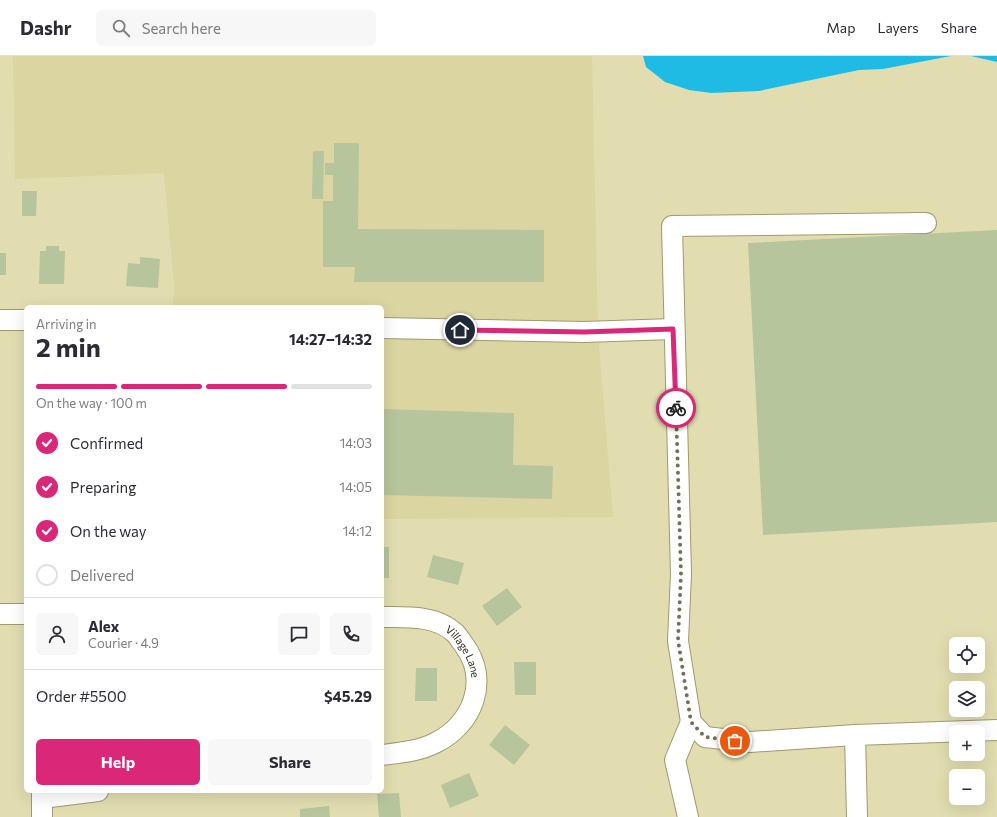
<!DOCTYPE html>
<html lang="en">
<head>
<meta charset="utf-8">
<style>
	body { margin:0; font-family:Commissioner,sans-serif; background:#f7f7f7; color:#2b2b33; height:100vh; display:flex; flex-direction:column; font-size:15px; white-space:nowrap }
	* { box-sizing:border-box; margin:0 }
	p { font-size:13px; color:#7c7c81 }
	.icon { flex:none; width:22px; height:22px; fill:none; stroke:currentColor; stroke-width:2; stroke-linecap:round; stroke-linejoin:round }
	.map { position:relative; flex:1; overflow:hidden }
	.panel { position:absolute; left:24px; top:249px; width:360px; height:488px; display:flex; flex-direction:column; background:#fff; border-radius:6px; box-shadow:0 4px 16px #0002 }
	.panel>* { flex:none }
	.fabs { position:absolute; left:949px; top:581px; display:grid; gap:8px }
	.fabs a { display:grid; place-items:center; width:36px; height:36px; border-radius:6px; background:#fff; box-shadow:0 4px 16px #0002; font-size:20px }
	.pin { position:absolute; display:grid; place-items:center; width:34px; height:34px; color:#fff; margin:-17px; border:2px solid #fff; border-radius:50%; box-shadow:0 1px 4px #0007 }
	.courier { position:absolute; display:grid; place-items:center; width:40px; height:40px; margin:-20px; border:3px solid #db2777; border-radius:50%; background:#fff; color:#222; box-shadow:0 1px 5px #0007 }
	.summary em { font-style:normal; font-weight:700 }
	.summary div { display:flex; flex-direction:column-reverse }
	.summary { display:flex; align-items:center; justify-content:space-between; height:68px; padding:0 12px }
	h1 { font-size:26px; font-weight:700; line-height:30px }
	.bar { display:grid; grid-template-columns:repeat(4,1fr); gap:6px 4px; align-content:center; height:48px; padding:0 12px }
	.bar i { height:5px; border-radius:3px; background:#e1e1e2 }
	.bar .current { background:#db2777 }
	.bar p { grid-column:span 4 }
	.line { display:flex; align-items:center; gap:10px; padding:0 12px; border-top:1px solid #e1e1e2 }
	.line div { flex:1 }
	.round { display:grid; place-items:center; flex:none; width:42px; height:42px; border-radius:6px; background:#f7f7f7 }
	ol { padding:0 12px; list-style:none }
	li { display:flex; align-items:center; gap:12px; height:44px }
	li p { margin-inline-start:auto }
	li .icon { padding:4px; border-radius:50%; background:#db2777; color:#fff; stroke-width:4 }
	li:last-child { color:#7c7c81 }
	li i { width:22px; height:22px; border:2px solid #e1e1e2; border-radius:50% }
	.primary-button { display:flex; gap:8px; margin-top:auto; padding:8px 12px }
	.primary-button a { flex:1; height:46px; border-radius:6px; background:#db2777; color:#fff; font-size:16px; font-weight:700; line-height:46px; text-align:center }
	.primary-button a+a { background:#f7f7f7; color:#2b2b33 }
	header { display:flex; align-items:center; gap:24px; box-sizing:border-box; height:56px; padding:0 20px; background:#fff; border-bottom:1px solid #e1e1e2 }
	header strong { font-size:19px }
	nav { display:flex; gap:22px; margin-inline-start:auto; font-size:14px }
	.search { width:280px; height:36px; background:#f7f7f7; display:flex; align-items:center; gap:10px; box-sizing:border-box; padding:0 14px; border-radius:6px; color:#7c7c81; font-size:15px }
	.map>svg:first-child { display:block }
</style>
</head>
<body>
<header>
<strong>Dashr</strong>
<div class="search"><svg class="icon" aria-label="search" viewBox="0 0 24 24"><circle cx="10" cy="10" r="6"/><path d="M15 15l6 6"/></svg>Search here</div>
<nav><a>Map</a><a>Layers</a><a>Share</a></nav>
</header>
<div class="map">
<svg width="997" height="761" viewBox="0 0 997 761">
	<rect width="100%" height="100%" fill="#e1ddb1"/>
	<!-- built -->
	<polygon fill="#dad5a1" points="13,0 592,0 598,276 613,461 382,463 382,251 173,251 174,229 164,117 15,123"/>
	<!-- water -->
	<g fill="#20bbe4">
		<polygon points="643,0 951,0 883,13 859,14 759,35 711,37 689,34 665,26 646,11"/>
		<polygon points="971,0 997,0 997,6"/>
	</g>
	<!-- building -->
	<g fill="#b7c59c">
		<polygon points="334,87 359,87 358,173 544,174 544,226 354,226 355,211 323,211 323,145 333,145 333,119 325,119 325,107 334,107"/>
		<polygon points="313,95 324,95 323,143 312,143"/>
		<polygon points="22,135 37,135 36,160 22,160"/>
		<polygon points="997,174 997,466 763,479 748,187"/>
		<polygon points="46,190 59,190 59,195 65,195 64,228 39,228 40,195 46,195"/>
		<rect x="0" y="197" width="6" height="22"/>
		<polygon points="140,201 160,203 158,232 126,230 128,207 140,208"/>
		<polygon points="382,353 514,357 513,409 553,410 552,443 382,439"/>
		<rect x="382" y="491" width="7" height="31"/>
		<polygon points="433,499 464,507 458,529 427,521"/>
		<polygon points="507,532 522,551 497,570 482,550"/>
		<polygon points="514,606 536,606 536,639 515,639"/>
		<polygon points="416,612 437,612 437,645 415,645"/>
		<polygon points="505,669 530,689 514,709 489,689"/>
		<polygon points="469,717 479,740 450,752 441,729"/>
		<polygon points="399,737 401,761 379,761 377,738"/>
		<polygon points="329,750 330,761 300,761 300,753"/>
	</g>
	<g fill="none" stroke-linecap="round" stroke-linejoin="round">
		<!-- minor casing -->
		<g stroke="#9e9a70" stroke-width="22">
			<g id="minor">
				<polyline points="926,167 672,170 681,518 678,585 691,666 705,681 750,686 855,679 997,674"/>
				<polyline points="0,264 26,264"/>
				<polyline points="382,272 584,276 673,273"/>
				<polyline points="0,558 26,558"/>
				<path id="s1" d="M 382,561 C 406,561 436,559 455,577 C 458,580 461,585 464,589 C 490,624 473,669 435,687 C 420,695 399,697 382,699"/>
				<polyline points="855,679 857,761"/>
				<polyline points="42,735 42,761"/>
				<polyline points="42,742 98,735"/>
				<polyline points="688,761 675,704 691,666"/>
			</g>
		</g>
		<!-- minor -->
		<use href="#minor" stroke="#fff" stroke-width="20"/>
	</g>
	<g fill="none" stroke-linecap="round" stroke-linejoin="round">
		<!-- done -->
		<polyline stroke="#737056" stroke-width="4" stroke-dasharray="0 7.2" points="676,352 681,518 678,584 691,666 705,681 735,685"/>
		<!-- route -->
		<polyline stroke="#db2777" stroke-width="5" points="460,274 584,276 673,273 676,352"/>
	</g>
	<g text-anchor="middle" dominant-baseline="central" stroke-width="3.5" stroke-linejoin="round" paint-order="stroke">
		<!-- street labels -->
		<g font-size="11" fill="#383625" stroke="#e1ddb1">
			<text stroke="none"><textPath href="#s1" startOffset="97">Village Lane</textPath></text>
		</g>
	</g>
</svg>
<div class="fabs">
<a><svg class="icon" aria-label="locate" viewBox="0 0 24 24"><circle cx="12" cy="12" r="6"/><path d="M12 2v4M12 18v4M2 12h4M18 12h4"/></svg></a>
<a><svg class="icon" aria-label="layers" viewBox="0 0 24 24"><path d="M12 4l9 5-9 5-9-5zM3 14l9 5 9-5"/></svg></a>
<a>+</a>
<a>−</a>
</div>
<div class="pin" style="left:735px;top:685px;background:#ea580c"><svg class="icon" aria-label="bag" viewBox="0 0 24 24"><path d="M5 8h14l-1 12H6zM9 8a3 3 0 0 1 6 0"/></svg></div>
<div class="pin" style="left:460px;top:274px;background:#1f2937"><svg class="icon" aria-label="home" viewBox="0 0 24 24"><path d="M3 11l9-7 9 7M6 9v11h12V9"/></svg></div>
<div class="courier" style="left:676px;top:352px"><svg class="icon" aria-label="bike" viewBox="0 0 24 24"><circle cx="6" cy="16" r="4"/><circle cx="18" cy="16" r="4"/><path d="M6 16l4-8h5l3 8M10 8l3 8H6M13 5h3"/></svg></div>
<section class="panel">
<div class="summary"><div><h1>2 min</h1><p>Arriving in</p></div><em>14:27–14:32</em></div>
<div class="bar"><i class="current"></i><i class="current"></i><i class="current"></i><i></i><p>On the way · 100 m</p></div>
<ol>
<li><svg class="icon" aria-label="check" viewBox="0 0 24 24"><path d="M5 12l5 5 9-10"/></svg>Confirmed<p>14:03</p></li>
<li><svg class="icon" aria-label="check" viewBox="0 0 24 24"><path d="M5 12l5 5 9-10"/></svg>Preparing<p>14:05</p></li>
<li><svg class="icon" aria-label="check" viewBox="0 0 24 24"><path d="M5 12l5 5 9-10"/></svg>On the way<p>14:12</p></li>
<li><i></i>Delivered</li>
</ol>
<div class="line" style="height:72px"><a class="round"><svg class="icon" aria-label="person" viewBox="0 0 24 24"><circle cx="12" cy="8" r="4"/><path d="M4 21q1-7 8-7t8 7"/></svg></a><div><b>Alex</b><p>Courier · 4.9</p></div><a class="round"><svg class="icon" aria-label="chat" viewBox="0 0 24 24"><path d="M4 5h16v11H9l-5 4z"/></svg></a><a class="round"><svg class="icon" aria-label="phone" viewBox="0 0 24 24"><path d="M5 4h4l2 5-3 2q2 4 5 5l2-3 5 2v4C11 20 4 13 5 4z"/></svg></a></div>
<div class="line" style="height:52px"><div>Order #5500</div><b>$45.29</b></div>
<div class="primary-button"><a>Help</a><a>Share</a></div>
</section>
</div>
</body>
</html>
